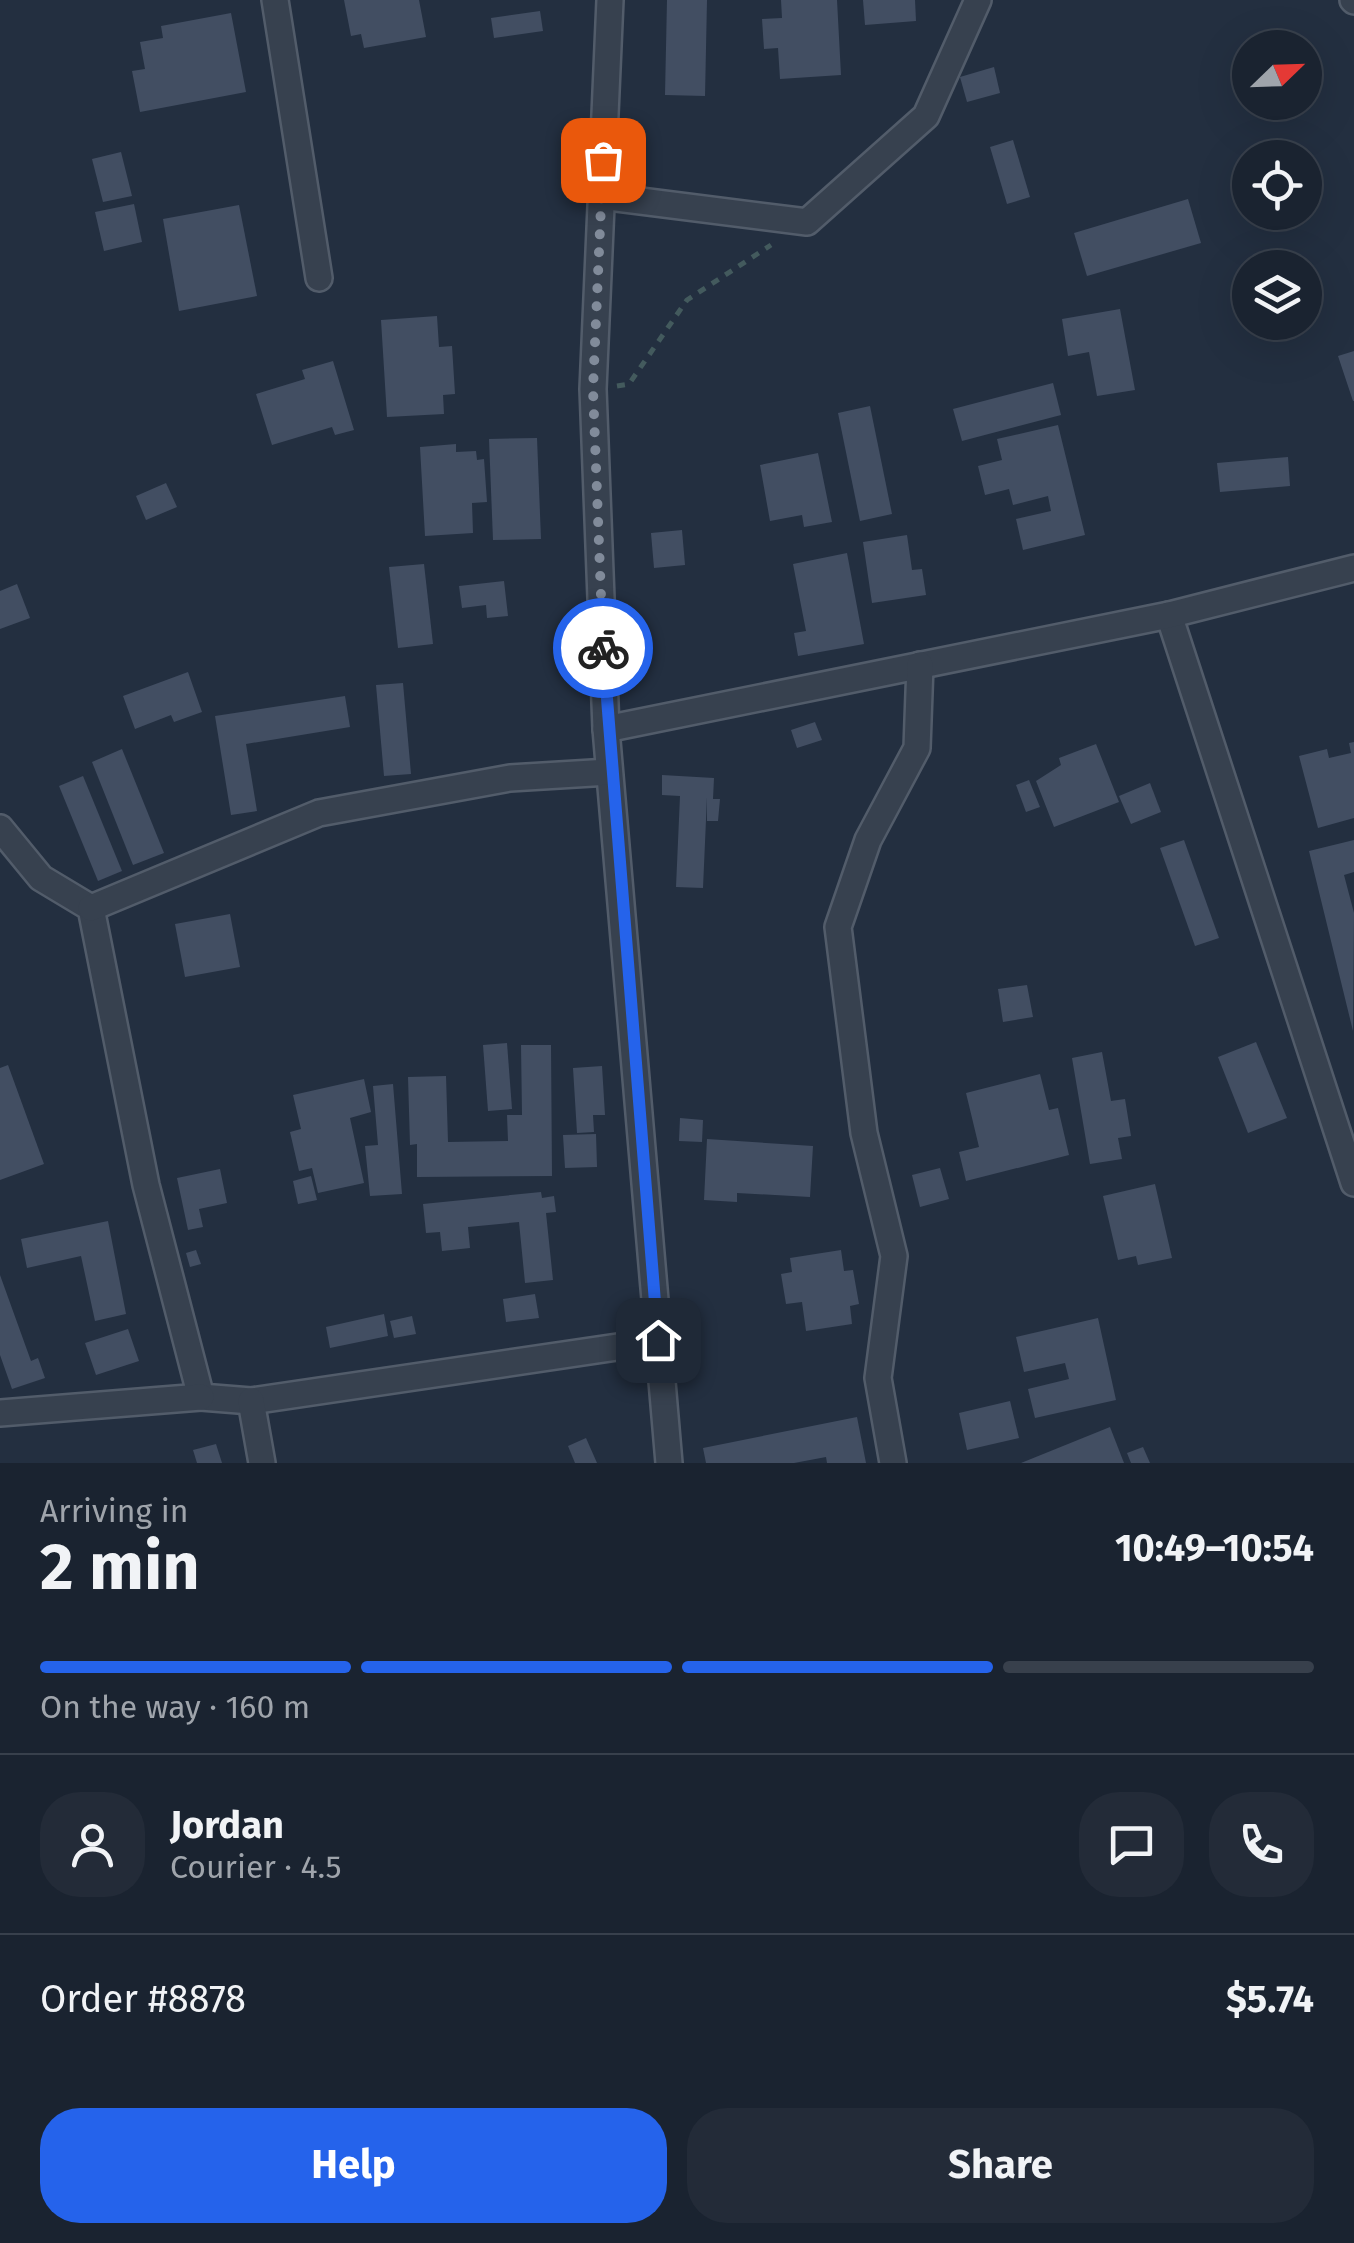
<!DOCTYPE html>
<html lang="en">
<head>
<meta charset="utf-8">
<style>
	body { margin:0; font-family:"Fira Sans",sans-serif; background:#232b38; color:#f1f3f6; height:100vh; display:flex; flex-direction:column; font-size:38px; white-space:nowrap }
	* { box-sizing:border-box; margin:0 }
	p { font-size:32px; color:#9fa4ab }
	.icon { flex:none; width:55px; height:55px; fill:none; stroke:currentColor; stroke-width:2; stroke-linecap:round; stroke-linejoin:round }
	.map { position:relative; height:1463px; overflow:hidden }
	.sheet { display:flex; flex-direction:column; background:#1a2330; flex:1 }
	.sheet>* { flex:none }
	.needle { width:65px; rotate:67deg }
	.controls { position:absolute; left:1232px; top:30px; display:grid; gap:20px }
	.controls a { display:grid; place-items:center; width:90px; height:90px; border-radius:50%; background:#1a2330; box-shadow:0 10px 40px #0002,0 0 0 2px #38404c; font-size:50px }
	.pin { position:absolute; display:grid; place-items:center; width:85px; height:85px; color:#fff; margin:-42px; border-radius:20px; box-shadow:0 5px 15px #0006 }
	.courier { position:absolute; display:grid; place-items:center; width:100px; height:100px; margin:-50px; border:8px solid #2563eb; border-radius:50%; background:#fff; color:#222; box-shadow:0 2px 12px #0007 }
	.head em { font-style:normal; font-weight:700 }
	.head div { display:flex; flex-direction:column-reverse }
	.head { display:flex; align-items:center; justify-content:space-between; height:170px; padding:0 40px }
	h1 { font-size:65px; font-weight:700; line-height:75px }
	.bar { display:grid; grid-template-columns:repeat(4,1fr); gap:15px 10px; align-content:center; height:120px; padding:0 40px }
	.bar i { height:12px; border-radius:8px; background:#38404c }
	.bar .selected { background:#2563eb }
	.bar p { grid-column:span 4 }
	.line { display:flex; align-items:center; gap:25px; padding:0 40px; border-top:2px solid #38404c }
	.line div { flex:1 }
	.round { display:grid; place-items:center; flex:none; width:105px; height:105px; border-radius:40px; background:#232b38 }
	.primary-button { display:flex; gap:20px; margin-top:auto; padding:20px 40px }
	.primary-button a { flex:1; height:115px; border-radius:40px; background:#2563eb; color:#fff; font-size:40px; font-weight:700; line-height:115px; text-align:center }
	.primary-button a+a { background:#232b38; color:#f1f3f6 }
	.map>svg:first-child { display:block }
</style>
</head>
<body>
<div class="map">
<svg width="1354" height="1463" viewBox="0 0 1354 1463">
	<rect width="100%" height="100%" fill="#232f40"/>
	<!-- building -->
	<g fill="#424e62">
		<polygon points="344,0 419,0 426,37 364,48 361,34 351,36"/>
		<polygon points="667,0 707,0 705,96 665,95"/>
		<polygon points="781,0 837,0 841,75 780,79 778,48 764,49 762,19 782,18"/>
		<polygon points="863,0 915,0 916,21 865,25"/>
		<polygon points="540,11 543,31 494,38 491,18"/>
		<polygon points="231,13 246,92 140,112 132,71 145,69 140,42 163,38 161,26"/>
		<polygon points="994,67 1000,93 967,102 960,77"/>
		<polygon points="1013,140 1030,197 1007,204 990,147"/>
		<polygon points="121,152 132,196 103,202 92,159"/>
		<polygon points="1188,199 1201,243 1087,276 1074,233"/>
		<polygon points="134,204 142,242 104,251 95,212"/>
		<polygon points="239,205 257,296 179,311 163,219"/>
		<polygon points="1120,309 1135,390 1097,396 1089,352 1068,356 1062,319"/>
		<polygon points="437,316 439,347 452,346 455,394 443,395 444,414 387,417 381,320"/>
		<polygon points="1354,351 1354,401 1353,401 1338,356"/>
		<polygon points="333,361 354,430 335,435 332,427 272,445 256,394 305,379 302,370"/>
		<polygon points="1053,383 1061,415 962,441 953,409"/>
		<polygon points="870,406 892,514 860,521 838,413"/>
		<polygon points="1058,425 1085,535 1023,550 1016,519 1051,511 1048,496 1013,505 1009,489 985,495 978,466 1002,460 997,439"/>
		<polygon points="537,438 541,539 493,540 489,439"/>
		<polygon points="456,444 456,452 476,451 477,460 484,459 487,502 472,503 473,533 425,536 420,447"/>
		<polygon points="818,453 832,522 804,527 802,515 770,521 760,465"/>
		<polygon points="1288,457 1290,486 1220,492 1217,463"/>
		<polygon points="166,483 177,507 146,520 136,496"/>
		<polygon points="682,530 685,565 654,568 651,533"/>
		<polygon points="907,535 912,570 922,569 926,595 872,603 863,542"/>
		<polygon points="847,553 864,644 798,656 794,633 806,631 793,564"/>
		<polygon points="424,564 433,644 398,648 389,567"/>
		<polygon points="504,581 508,616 487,618 486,605 462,608 459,586"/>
		<polygon points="17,584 30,618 0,629 0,591"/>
		<polygon points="188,672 202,712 174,722 171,715 135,729 123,696"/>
		<polygon points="403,683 411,774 384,776 376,685"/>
		<polygon points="345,696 350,727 246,744 257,811 231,815 215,716"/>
		<polygon points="815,722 822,740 797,748 791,730"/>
		<polygon points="1354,742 1354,818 1318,828 1299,756 1327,749 1329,758 1351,753 1349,743"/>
		<polygon points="1096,744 1119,802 1054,827 1036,781 1061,765 1059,758"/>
		<polygon points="122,749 164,853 133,865 92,762"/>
		<polygon points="662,775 714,778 713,799 720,799 718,821 707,821 707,797 703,888 676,887 680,796 662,795"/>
		<polygon points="83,776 122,871 98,881 59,786"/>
		<polygon points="1029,780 1040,807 1026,812 1016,785"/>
		<polygon points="1150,783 1161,812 1131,824 1119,796"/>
		<polygon points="1184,840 1219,938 1195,946 1160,848"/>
		<polygon points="1354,840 1354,872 1344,875 1354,913 1353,1031 1309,851"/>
		<polygon points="230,914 240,967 185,977 175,924"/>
		<polygon points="1027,985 1033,1017 1003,1022 998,989"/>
		<polygon points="1256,1042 1287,1118 1248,1133 1218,1057"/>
		<polygon points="507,1043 512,1109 488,1111 483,1045"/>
		<polygon points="521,1045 551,1045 552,1176 417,1177 417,1144 410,1145 408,1077 446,1076 448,1142 508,1141 507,1115 522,1115"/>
		<polygon points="1102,1052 1111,1101 1125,1099 1131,1136 1118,1138 1122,1159 1090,1164 1072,1058"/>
		<polygon points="8,1065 44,1164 0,1180 0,1068"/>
		<polygon points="602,1066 605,1115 593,1115 594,1132 577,1133 573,1068"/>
		<polygon points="1040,1074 1049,1110 1058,1108 1069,1155 966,1181 959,1152 979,1147 966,1093"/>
		<polygon points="364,1079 371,1112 350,1118 364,1183 318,1193 312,1168 299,1171 290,1132 301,1129 293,1095"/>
		<polygon points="393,1084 402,1194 370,1196 365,1146 378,1145 373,1086"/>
		<polygon points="680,1118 703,1120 702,1142 679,1141"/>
		<polygon points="596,1134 597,1167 565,1168 563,1135"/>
		<polygon points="707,1139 813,1146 810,1197 737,1193 737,1202 704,1200"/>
		<polygon points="940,1168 949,1199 920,1207 912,1175"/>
		<polygon points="220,1169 227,1203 199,1209 203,1227 188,1230 177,1178"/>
		<polygon points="311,1176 317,1200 298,1204 293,1181"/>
		<polygon points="1155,1184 1172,1258 1138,1265 1136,1256 1118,1260 1103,1196"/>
		<polygon points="541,1192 542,1198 554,1196 556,1212 546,1213 553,1280 525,1283 519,1222 468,1227 470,1248 442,1251 440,1232 426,1233 423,1204"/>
		<polygon points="108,1221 126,1314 95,1321 81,1256 27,1268 21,1239"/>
		<polygon points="196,1250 201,1264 190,1267 186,1253"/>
		<polygon points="841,1250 844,1271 853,1270 859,1304 850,1306 852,1324 806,1331 802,1302 786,1304 781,1274 792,1272 790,1258"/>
		<polygon points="0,1275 31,1361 38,1358 45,1378 12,1389 0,1355"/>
		<polygon points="535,1294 539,1318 506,1322 503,1299"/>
		<polygon points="384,1314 388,1336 330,1348 326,1327"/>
		<polygon points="412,1316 416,1334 394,1338 390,1321"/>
		<polygon points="1098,1318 1116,1400 1035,1418 1028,1389 1069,1379 1065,1363 1024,1372 1016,1337"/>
		<polygon points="128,1329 139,1361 96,1375 85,1343"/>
		<polygon points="1010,1401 1019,1438 967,1450 959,1413"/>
		<polygon points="857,1417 866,1463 827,1463 826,1457 794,1463 706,1463 703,1448"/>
		<polygon points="1110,1427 1124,1463 1021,1463"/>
		<polygon points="586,1438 597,1463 575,1463 568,1446"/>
		<polygon points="216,1444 222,1463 197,1463 193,1450"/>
		<polygon points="1143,1447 1150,1463 1131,1463 1127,1453"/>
	</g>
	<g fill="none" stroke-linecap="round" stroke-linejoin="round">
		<!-- minor casing -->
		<g stroke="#525c6a" stroke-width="30">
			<g id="minor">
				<polyline points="275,0 319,278"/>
				<polyline points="610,0 593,389 606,729 669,1463"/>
				<polyline points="1353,0 1354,1"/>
				<polyline points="601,196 807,222 926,116 978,0"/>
				<polyline points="1169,615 1354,1183"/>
				<polyline points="606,729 1169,615 1354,568"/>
				<polyline points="0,828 41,878 91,908 146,1185 201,1397 251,1401 658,1341"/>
				<polyline points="91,908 319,813 510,778 609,772"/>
				<polyline points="251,1401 262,1463"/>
				<polyline points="0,1413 201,1397"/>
				<polyline points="893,1463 878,1378 894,1256 864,1133 838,927 868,840 917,748 920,665"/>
			</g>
		</g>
		<!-- path -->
		<polyline stroke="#435a5d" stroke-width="5" stroke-dasharray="8 8" stroke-linecap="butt" points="617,386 629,384 687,300 771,245"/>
		<!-- minor -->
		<use href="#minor" stroke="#37414f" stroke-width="25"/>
	</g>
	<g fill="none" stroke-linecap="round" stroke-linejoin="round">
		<!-- done -->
		<polyline stroke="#818b9a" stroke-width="10" stroke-dasharray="0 18" points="603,648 593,389 603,160"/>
		<!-- route -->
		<polyline stroke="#2563eb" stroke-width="12" points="603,648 658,1340"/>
	</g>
</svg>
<div class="controls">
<a><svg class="needle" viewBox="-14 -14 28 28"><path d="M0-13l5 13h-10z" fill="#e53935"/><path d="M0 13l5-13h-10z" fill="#9fa4ab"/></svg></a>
<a><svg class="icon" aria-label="locate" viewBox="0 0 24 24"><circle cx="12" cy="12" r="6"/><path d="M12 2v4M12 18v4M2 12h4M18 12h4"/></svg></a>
<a><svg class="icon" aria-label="layers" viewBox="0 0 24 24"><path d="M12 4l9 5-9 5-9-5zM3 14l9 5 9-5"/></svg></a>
</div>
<div class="pin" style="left:603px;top:160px;background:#ea580c"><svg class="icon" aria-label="bag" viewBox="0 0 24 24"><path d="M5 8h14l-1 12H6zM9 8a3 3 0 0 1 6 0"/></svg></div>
<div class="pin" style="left:658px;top:1340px;background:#1f2937"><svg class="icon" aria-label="home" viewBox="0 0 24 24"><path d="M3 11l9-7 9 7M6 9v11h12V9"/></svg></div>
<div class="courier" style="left:603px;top:648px"><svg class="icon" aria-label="bike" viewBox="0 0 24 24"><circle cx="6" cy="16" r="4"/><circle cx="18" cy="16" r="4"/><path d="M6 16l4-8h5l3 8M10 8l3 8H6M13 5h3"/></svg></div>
</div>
<section class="sheet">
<div class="head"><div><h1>2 min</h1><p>Arriving in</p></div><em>10:49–10:54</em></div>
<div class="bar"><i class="selected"></i><i class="selected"></i><i class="selected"></i><i></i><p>On the way · 160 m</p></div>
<div class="line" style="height:180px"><a class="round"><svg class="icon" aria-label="person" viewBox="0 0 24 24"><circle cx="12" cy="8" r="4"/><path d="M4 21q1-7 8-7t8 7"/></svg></a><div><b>Jordan</b><p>Courier · 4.5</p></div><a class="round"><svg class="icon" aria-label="chat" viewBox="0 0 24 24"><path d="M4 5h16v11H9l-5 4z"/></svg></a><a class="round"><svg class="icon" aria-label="phone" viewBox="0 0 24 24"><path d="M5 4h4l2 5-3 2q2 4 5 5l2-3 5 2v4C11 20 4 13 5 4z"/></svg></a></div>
<div class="line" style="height:130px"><div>Order #8878</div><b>$5.74</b></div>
<div class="primary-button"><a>Help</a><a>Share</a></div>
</section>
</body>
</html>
